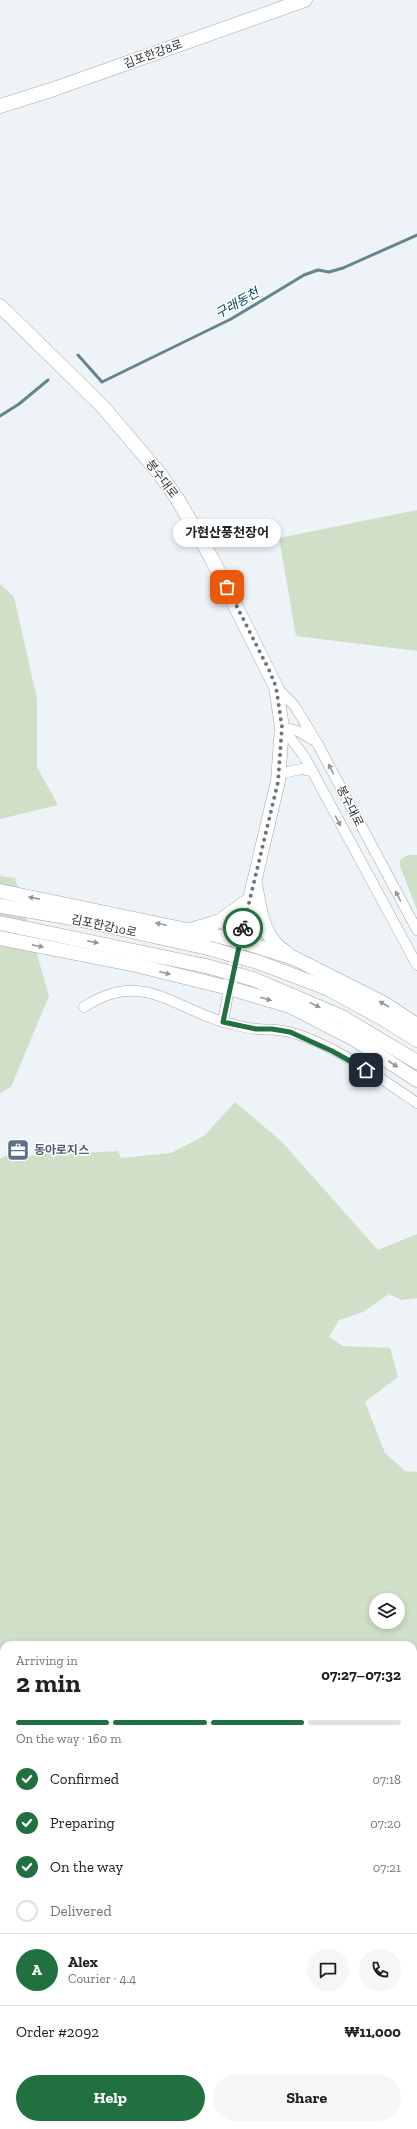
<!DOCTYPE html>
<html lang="en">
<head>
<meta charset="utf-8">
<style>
	body { margin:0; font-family:"Zilla Slab","Noto Sans KR",serif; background:#f6f6f6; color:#202124; height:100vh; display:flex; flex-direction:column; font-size:15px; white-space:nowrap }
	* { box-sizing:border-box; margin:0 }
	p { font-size:13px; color:#757577 }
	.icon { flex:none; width:22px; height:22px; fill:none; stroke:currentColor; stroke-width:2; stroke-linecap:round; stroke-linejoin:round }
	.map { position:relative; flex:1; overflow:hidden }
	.side { position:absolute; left:0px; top:1641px; width:417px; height:488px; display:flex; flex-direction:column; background:#fff; border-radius:12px 12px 0 0; box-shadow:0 2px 6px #0003 }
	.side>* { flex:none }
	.controls { position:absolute; left:369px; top:1593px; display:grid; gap:8px }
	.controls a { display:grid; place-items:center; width:36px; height:36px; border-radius:50%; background:#fff; box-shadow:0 2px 6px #0003; font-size:20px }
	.pin { position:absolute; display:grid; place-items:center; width:34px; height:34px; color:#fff; margin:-17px; border-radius:8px; box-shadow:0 2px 6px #0006 }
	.courier { position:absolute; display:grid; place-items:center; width:40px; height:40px; margin:-20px; border:3px solid #207040; border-radius:50%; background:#fff; color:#222; box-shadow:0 1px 5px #0007 }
	.bubble { position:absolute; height:28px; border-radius:14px; background:#fff; box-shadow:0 2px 6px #0003; font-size:13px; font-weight:700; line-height:28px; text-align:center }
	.head em { font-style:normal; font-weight:700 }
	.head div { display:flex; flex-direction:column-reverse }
	.head { display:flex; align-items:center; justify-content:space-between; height:68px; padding:0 16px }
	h1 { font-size:26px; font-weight:700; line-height:30px }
	.bar { display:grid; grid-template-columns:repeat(4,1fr); gap:6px 4px; align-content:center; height:48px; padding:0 16px }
	.bar i { height:5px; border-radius:3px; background:#e0e0e0 }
	.bar .active { background:#207040 }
	.bar p { grid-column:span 4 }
	.line { display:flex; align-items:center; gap:10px; padding:0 16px; border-top:1px solid #e0e0e0 }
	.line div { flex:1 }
	.round { display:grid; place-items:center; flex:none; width:42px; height:42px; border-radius:21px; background:#f6f6f6 }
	ol { padding:0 16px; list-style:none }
	li { display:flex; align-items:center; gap:12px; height:44px }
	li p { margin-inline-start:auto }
	li .icon { padding:4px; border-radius:50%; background:#207040; color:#fff; stroke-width:4 }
	li:last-child { color:#757577 }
	li i { width:22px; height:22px; border:2px solid #e0e0e0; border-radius:50% }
	.cta { display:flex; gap:8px; margin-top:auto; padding:8px 16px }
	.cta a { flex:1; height:46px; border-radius:24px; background:#207040; color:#fff; font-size:16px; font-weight:700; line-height:46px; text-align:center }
	.cta a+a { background:#f6f6f6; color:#202124 }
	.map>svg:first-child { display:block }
</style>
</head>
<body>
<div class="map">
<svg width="417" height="2129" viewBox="0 0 417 2129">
	<rect width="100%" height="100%" fill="#edf3f7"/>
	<!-- green -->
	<g fill="#d0dfc8" fill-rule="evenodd">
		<polygon points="417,510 417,651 296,636 279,538"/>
		<polygon points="0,584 14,597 37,699 37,767 58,805 0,819"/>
		<polygon points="408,855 417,855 417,910 400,866 400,860"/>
		<polygon points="0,876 15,878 49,996 11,1087 0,1093"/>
		<path d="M 235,1102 L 281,1141 L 378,1250 L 417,1234 L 417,1298 L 401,1300 L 389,1294 L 363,1312 L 339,1320 L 329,1337 L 343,1346 L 390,1348 L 398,1377 L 365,1402 L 385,1453 L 405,1471 L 417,1472 L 417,2119 L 413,2122 L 413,1645 L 4,1645 L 4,2125 L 410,2125 L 405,2129 L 0,2129 L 0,1159 L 14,1151 L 21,1159 L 76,1142 L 83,1153 L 118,1151 L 121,1158 L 171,1153 L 204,1136 ZM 376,1600 L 398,1600 L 398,1622 L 376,1622 Z"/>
	</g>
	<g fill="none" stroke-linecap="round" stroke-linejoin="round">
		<!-- stream -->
		<g stroke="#658590" stroke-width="3">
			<polyline points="78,355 102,382 231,319 304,275 318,270 329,272 343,268 417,235"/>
			<polyline points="0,416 19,404 48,380"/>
		</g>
		<!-- street casing -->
		<g stroke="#a2a7ab" stroke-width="11">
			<g id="street">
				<polyline points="276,687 294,705 316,741 417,930"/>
				<polyline points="282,727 304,756 417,965"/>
				<polyline points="282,727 298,731 315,741"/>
				<polyline points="279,774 301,769 312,771"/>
				<path d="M 229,988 L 223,1022 C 234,1024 245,1028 256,1029 C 267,1030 278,1029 289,1032 C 330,1042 382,1079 417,1103"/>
				<path d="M 84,1007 C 140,970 169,1005 223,1022"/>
			</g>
		</g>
		<!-- secondary casing -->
		<g stroke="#a2a7ab" stroke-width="15">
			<g id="secondary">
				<polyline points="0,106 54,89 305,0"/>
				<polyline points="0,306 103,407 160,474 178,500 212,559 276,687 282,727 278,781 229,988"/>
				<path d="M 255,884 C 260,910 262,938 287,953"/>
				<polyline points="0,891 240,941 294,958 385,1004 417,1025"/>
				<polyline points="0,906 72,918 208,948"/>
				<polyline points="0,923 206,966"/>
				<polyline points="194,929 220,921 249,900"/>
				<polyline points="0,938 136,965 229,988 290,1006 354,1039 417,1080"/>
				<polyline points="258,962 329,989 387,1021 417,1040"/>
				<polyline points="253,979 342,1017 417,1062"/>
			</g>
		</g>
		<!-- street -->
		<use href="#street" stroke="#fff" stroke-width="10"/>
		<!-- secondary -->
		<use href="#secondary" stroke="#fff" stroke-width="14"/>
		<!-- secondary-bridge casing -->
		<g stroke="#a2a7ab" stroke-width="15" stroke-linecap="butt">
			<g id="secondary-bridge">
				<polyline points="208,948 258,962"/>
				<polyline points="206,966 253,979"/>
			</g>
		</g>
		<!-- secondary-bridge -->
		<use href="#secondary-bridge" stroke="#fff" stroke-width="14"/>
	</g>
	<!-- one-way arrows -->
	<defs><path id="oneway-solid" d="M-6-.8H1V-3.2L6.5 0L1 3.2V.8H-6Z"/></defs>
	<g fill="#969898">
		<use href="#oneway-solid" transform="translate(331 769) rotate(-118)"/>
		<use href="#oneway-solid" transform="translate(338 821) rotate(63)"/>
		<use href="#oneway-solid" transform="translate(398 896) rotate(-118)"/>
		<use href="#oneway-solid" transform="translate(34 898) rotate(-169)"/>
		<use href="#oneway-solid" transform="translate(161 924) rotate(-168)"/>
		<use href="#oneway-solid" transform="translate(93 942) rotate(12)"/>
		<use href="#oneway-solid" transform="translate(38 946) rotate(11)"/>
		<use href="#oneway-solid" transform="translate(165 973) rotate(14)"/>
		<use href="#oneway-solid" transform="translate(266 999) rotate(16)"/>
		<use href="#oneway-solid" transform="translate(384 1004) rotate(-150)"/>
		<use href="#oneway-solid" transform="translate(315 1005) rotate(24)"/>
		<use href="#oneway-solid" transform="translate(393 1064) rotate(33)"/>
	</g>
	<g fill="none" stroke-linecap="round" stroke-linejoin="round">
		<!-- done -->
		<polyline stroke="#717477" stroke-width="4" stroke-dasharray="0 7.2" points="227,587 270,672 276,687 282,727 278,782 243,928"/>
		<!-- route -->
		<polyline stroke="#207040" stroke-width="5" points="243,928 223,1022 256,1029 272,1029 290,1032 332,1051 366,1070"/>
	</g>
	<!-- icons -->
	<defs>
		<g id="office-square" transform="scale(1.15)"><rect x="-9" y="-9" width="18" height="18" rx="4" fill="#5c6f8a" stroke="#fff"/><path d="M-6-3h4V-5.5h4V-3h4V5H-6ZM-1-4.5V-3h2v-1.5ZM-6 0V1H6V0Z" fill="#fff"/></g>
	</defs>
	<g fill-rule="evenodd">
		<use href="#office-square" x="18" y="1150"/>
	</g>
	<g text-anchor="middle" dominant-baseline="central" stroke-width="3" stroke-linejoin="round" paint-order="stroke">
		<!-- street labels -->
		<g font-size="12" fill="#2e3032" stroke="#fff">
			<text transform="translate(153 54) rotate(-20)">김포한강8로</text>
			<text transform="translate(162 479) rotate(53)">봉수대로</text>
			<text transform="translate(350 806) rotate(63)">봉수대로</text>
			<text transform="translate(104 926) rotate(12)">김포한강10로</text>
		</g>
		<!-- service labels -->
		<g font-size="12" font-weight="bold" fill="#4e5e75" stroke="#fff" text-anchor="start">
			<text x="34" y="1150">동아로지스</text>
		</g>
		<!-- water labels -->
		<g font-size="13" font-style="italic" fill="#024658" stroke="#fff">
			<text transform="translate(237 303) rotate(-30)">구래동천</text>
		</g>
	</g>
</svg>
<div class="controls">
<a><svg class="icon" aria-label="layers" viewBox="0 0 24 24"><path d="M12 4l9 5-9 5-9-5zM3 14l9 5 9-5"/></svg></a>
</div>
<div class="pin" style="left:227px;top:587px;background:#ea580c"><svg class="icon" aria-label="bag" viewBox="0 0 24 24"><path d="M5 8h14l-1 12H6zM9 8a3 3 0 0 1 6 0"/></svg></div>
<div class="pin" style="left:366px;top:1070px;background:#1f2937"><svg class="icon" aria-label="home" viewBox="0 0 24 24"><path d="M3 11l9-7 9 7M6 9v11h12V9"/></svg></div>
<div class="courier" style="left:243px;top:928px"><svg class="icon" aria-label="bike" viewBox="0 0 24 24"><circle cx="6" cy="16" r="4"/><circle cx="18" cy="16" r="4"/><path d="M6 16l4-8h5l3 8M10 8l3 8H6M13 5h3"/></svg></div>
<div class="bubble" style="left:173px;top:519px;width:108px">가현산풍천장어</div>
<section class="side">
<div class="head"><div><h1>2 min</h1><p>Arriving in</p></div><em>07:27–07:32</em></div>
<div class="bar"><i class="active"></i><i class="active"></i><i class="active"></i><i></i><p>On the way · 160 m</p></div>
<ol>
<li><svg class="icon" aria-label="check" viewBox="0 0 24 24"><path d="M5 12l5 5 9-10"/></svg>Confirmed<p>07:18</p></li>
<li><svg class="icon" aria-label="check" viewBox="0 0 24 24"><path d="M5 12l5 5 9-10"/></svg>Preparing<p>07:20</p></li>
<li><svg class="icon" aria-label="check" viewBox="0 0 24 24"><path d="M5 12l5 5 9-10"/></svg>On the way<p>07:21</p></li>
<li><i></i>Delivered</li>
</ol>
<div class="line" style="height:72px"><b class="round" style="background:#207040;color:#fff">A</b><div><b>Alex</b><p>Courier · 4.4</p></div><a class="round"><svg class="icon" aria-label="chat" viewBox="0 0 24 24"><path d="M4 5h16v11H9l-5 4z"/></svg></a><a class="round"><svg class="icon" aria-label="phone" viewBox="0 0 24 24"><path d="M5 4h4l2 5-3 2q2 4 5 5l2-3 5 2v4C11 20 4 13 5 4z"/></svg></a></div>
<div class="line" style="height:52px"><div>Order #2092</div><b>₩11,000</b></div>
<div class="cta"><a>Help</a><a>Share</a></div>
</section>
</div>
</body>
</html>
